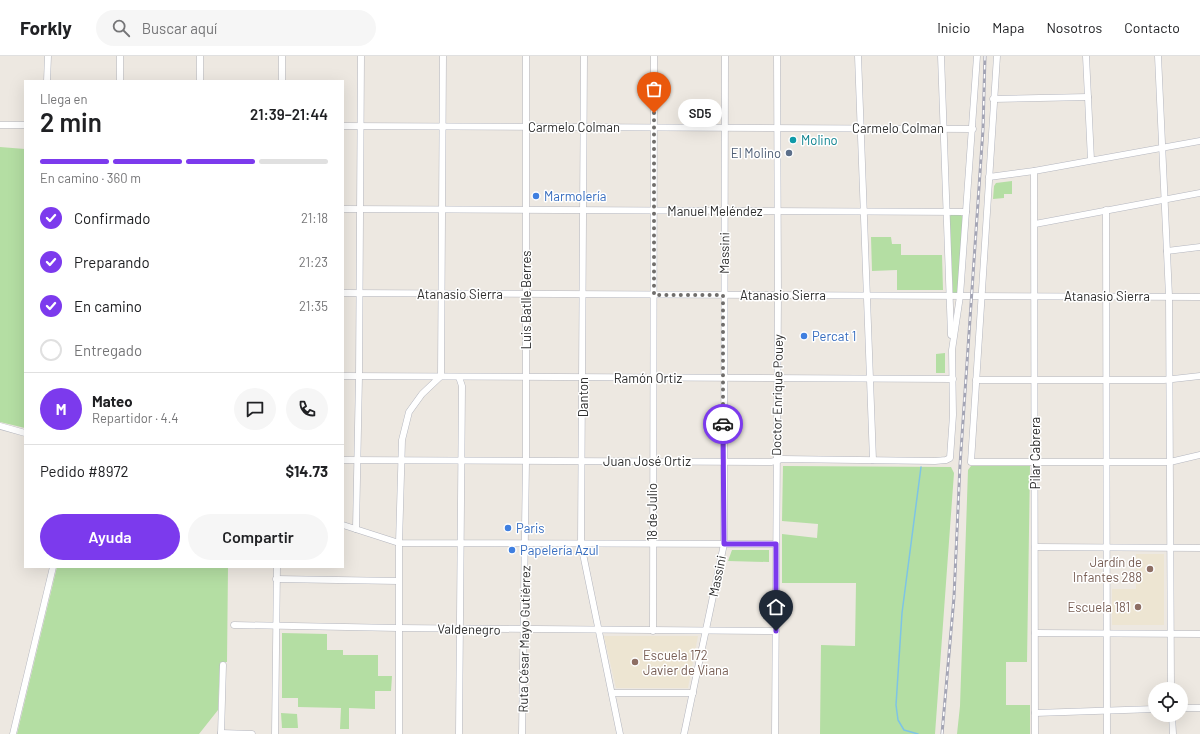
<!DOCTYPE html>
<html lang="es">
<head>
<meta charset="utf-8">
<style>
	body { margin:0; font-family:Barlow,sans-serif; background:#f6f6f6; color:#202124; height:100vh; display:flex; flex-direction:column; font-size:15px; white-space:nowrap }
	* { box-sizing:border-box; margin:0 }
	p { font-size:13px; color:#757577 }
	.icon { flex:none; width:22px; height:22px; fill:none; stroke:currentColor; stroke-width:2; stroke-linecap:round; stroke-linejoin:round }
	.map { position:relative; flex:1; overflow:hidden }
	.details { position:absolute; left:24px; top:24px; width:320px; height:488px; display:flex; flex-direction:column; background:#fff; border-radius:0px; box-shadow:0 4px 16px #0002 }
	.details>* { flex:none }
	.controls { position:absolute; left:1148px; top:626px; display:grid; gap:8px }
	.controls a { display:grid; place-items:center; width:40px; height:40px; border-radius:50%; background:#fff; box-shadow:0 4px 16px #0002; font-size:20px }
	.pin { position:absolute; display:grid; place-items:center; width:34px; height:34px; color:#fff; margin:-41px -17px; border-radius:50% 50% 50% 0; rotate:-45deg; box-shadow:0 0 4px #0007 }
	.pin .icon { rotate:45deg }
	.courier { position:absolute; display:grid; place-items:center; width:40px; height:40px; margin:-20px; border:3px solid #7c3aed; border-radius:50%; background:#fff; color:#222; box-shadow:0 1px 5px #0007 }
	.bubble { position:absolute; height:28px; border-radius:14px; background:#fff; box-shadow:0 4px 16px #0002; font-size:13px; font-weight:600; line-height:28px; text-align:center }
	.summary em { font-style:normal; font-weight:600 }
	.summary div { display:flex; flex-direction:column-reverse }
	.summary { display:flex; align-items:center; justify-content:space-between; height:68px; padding:0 16px }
	h1 { font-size:26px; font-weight:600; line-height:30px }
	.bar { display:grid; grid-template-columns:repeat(4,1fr); gap:6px 4px; align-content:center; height:48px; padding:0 16px }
	.bar i { height:5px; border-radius:3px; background:#e0e0e0 }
	.bar .selected { background:#7c3aed }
	.bar p { grid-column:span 4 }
	.line { display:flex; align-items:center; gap:10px; padding:0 16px; border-top:1px solid #e0e0e0 }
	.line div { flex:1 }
	.round { display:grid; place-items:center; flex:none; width:42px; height:42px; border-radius:21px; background:#f6f6f6 }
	ol { padding:0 16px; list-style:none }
	li { display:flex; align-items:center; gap:12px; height:44px }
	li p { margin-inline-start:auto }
	li .icon { padding:4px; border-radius:50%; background:#7c3aed; color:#fff; stroke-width:4 }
	li:last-child { color:#757577 }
	li i { width:22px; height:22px; border:2px solid #e0e0e0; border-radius:50% }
	.button { display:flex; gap:8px; margin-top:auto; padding:8px 16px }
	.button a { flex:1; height:46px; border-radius:24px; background:#7c3aed; color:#fff; font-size:16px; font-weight:600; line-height:46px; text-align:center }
	.button a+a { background:#f6f6f6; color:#202124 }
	header { display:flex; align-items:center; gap:24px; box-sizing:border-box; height:56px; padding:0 20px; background:#fff; border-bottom:1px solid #e0e0e0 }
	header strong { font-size:19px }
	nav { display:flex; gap:22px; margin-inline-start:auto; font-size:14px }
	.search { width:280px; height:36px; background:#f6f6f6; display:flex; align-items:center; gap:10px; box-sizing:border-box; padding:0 14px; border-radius:22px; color:#757577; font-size:15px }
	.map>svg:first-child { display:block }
</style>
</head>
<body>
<header>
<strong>Forkly</strong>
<div class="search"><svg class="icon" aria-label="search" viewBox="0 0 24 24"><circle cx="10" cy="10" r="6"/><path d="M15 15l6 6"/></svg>Buscar aquí</div>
<nav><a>Inicio</a><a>Mapa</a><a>Nosotros</a><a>Contacto</a></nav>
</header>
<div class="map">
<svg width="1200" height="678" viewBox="0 0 1200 678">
	<rect width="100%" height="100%" fill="#ede8e1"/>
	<!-- education -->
	<g fill="#ede5d2">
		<polygon points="1136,498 1164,498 1164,569 1112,569 1112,533 1136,533"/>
		<polygon points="604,580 698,580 688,632 616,632"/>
	</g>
	<!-- green -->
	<g fill="#b4dea3">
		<polygon points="0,91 25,93 25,372 0,366"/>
		<polygon points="1012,125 1012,138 1004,138 1004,142 993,143 994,130 996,127"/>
		<polygon points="951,159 961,159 963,161 958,237 953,237 949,161"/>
		<polygon points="871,181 891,181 892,188 901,188 901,199 942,199 943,234 897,234 897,214 872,215"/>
		<polygon points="945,297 945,317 936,317 936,298"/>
		<polygon points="783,410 951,411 954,417 935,678 820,678 821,589 855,590 856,527 782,527 782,478 817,482 818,468 782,465"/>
		<polygon points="971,410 1030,410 1027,606 1006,606 1006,649 1030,649 1030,678 957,678 960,650 968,414"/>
		<polygon points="732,494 769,494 769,506 728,505"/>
		<polygon points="57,511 228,511 227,606 220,606 218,654 199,678 17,678"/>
		<polygon points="282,577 327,578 327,594 343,594 343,599 378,599 378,620 392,620 391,635 375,635 375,653 349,652 349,673 340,673 341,652 298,651 298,642 282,642"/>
		<polygon points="281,657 297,658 298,672 282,672"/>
	</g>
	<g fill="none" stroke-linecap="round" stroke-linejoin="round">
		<!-- stream -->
		<polyline stroke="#7ec4e5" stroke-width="1.5" points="918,678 904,674 898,664 896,649 902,557 921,411"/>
		<!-- minor casing -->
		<g stroke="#b4b6bf" stroke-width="7">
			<g id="minor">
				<polyline points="584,0 581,488 620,678"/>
				<polyline points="858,0 873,404"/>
				<polyline points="941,0 951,279"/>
				<polyline points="997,0 971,406 1170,406 1200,399"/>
				<polyline points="1086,0 1091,104"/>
				<polyline points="1158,0 1169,240 1171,633"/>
				<polyline points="47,25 48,0"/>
				<polyline points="120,25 120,0"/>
				<polyline points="200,25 200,0"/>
				<polyline points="282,25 282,0"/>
				<polyline points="993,43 1088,41"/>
				<polyline points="0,69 25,69"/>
				<polyline points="343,70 973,73"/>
				<polyline points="1034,115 1035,678"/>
				<polyline points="989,121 1034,115 1200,85"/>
				<polyline points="343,153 966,156"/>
				<polyline points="1106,154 1107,678"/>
				<polyline points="1035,168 1200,137"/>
				<polyline points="1167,195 1200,191"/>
				<polyline points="343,237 1200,241"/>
				<polyline points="343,320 953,323"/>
				<polyline points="459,321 462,330 459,678"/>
				<polyline points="976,324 1164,324 1200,320"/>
				<polyline points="0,370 25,377"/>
				<polyline points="343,404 771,406 782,403 935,405 946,404 950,402 953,359 952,294 960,240 977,0"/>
				<polyline points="343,469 399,487 776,488"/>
				<polyline points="356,473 359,320 361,0"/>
				<polyline points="1035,491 1200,492"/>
				<polyline points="276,523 398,525"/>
				<polyline points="234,569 398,572 776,575"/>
				<polyline points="653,575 654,0"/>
				<polyline points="1035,577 1200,578"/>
				<polyline points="612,637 693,637"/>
				<polyline points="1181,652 1200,652"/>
				<polyline points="1035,657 1155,653"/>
				<polyline points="1172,659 1173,678"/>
				<polyline points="221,677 252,678"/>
				<polyline points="13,678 53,511"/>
				<polyline points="221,678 223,609"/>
				<polyline points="275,678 277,511"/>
				<polyline points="399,678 399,487 402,384 409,356 422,338 441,320 443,0"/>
				<polyline points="522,678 526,405 526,0"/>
				<polyline points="684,678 724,488 725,0"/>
				<polyline points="775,678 778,240 777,0"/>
			</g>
		</g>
		<!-- minor -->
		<use href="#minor" stroke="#fff" stroke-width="6"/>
		<!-- rail casing -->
		<g stroke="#a4a5b5" stroke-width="3">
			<polyline id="rail" points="942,678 954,541 960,409 983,73 985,0"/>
		</g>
		<!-- rail -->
		<use href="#rail" stroke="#fff" stroke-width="1.5" stroke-dasharray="4.5" stroke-linecap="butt"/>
	</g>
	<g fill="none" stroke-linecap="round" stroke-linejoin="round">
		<!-- done -->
		<polyline stroke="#706e6c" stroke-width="4" stroke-dasharray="0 7.2" points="654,57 654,239 723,239 723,368"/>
		<!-- route -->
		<polyline stroke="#7c3aed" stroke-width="5" points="723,368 724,488 776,488 776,575"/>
	</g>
	<!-- markers -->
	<circle fill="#0f9aa8" stroke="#fff" stroke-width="1.5" cx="793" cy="84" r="4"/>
	<circle fill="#5c6f8a" stroke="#fff" stroke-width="1.5" cx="789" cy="97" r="4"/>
	<g fill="#3f7fe0" stroke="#fff" stroke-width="1.5">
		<circle cx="536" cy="140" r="4"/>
		<circle cx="804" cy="280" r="4"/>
		<circle cx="508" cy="472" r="4"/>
		<circle cx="512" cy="494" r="4"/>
	</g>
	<g fill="#8d6e63" stroke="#fff" stroke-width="1.5">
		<circle cx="1150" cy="513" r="4"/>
		<circle cx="1138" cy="551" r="4"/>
		<circle cx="635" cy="606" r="4"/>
	</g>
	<g text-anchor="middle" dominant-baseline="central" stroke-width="3" stroke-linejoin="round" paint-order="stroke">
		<!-- street labels -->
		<g font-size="13" fill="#2d2d2d" stroke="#fff">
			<text x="574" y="71">Carmelo Colman</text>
			<text x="898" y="72">Carmelo Colman</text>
			<text x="715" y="155">Manuel Meléndez</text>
			<text transform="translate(724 197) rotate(-89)">Massini</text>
			<text x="460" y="238">Atanasio Sierra</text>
			<text x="783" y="239">Atanasio Sierra</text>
			<text x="1107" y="240">Atanasio Sierra</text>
			<text transform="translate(526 244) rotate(-90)">Luis Batlle Berres</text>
			<text x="648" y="322">Ramón Ortiz</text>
			<text transform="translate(777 339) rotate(-89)">Doctor Enrique Pouey</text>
			<text transform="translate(583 341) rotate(-90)">Danton</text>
			<text transform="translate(1035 397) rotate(-90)">Pilar Cabrera</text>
			<text x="647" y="405">Juan José Ortiz</text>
			<text transform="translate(652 456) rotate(-90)">18 de Julio</text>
			<text transform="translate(717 520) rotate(-78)">Massini</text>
			<text transform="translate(469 573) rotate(1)">Valdenegro</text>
			<text transform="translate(524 583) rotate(-89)">Ruta César Mayo Gutiérrez</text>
		</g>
		<!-- culture labels -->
		<g font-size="13" fill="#0d838f" stroke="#fff" text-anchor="start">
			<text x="801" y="84">Molino</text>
		</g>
		<!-- service labels -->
		<g font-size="13" fill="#4e5e75" stroke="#fff" text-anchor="end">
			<text x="781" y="97">El Molino</text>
		</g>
		<!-- shop labels -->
		<g font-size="13" fill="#366cbe" stroke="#fff" text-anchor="start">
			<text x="544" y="140">Marmolería</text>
			<text x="812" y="280">Percat 1</text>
			<text x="516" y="472">Paris</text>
			<text x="520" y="494">Papelería Azul</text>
		</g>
		<!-- education labels -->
		<g font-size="13" fill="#785e54" stroke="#fff" text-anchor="end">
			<text x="1142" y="506">Jardín de<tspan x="1142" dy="15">Infantes 288</tspan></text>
			<text x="1130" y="551">Escuela 181</text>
			<text x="643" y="599" text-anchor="start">Escuela 172<tspan x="643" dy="15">Javier de Viana</tspan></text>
		</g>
	</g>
</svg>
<div class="controls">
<a><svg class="icon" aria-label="locate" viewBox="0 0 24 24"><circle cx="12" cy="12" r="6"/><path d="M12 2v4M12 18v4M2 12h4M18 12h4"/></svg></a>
</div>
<div class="pin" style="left:654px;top:57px;background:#ea580c"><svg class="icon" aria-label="bag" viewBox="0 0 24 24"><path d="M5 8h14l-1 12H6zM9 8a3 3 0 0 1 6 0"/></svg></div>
<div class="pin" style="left:776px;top:575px;background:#1f2937"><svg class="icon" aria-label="home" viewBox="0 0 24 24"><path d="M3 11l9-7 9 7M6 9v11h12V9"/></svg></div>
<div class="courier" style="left:723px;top:368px"><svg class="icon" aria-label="car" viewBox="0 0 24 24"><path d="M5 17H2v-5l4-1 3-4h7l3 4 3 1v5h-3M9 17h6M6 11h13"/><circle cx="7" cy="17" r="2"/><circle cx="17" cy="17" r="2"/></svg></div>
<div class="bubble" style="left:678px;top:43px;width:44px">SD5</div>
<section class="details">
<div class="summary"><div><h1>2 min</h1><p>Llega en</p></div><em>21:39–21:44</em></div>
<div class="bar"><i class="selected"></i><i class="selected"></i><i class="selected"></i><i></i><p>En camino · 360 m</p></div>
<ol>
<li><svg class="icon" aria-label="check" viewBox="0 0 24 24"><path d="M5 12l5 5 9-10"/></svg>Confirmado<p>21:18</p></li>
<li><svg class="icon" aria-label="check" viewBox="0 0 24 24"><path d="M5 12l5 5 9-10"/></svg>Preparando<p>21:23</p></li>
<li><svg class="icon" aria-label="check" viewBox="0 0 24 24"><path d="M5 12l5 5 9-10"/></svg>En camino<p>21:35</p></li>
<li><i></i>Entregado</li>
</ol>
<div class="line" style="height:72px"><b class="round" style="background:#7c3aed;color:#fff">M</b><div><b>Mateo</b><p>Repartidor · 4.4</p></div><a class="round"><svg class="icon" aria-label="chat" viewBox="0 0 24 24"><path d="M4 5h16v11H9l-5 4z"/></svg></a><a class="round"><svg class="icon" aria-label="phone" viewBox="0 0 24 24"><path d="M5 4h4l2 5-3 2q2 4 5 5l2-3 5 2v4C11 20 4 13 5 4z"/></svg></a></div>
<div class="line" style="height:52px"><div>Pedido #8972</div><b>$14.73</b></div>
<div class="button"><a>Ayuda</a><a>Compartir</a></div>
</section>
</div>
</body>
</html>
